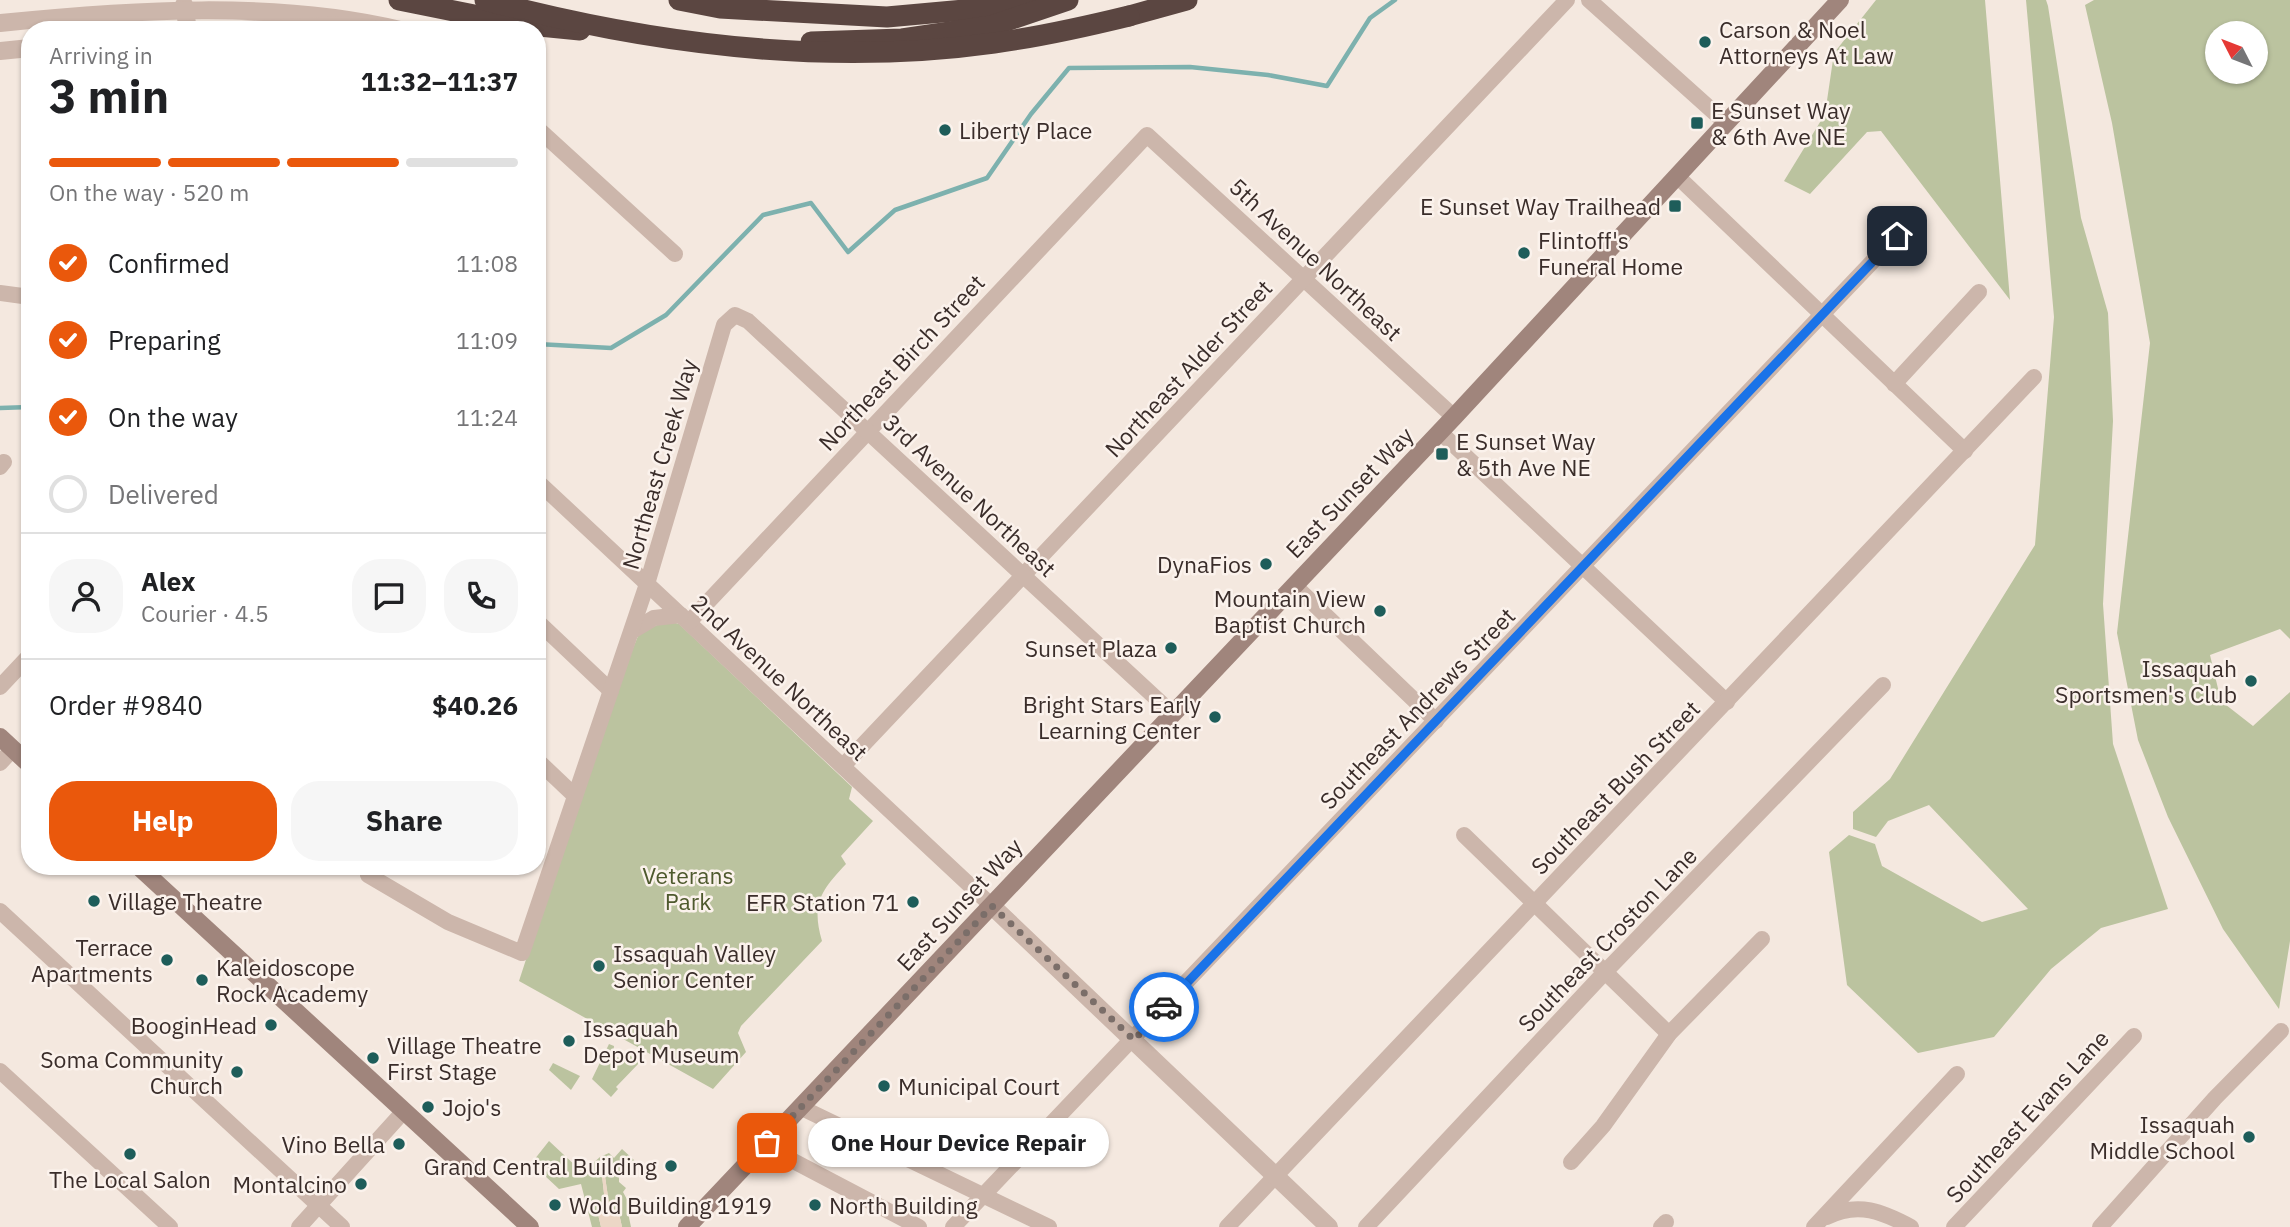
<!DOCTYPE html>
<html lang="en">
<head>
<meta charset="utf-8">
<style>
	body { margin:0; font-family:"IBM Plex Sans",sans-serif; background:#f6f6f6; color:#202124; height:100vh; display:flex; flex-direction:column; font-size:26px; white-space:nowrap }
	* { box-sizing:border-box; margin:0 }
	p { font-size:23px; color:#757577 }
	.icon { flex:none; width:38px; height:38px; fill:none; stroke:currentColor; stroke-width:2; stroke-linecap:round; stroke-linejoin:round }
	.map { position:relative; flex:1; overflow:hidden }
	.details { position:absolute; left:21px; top:21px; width:525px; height:854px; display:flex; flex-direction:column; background:#fff; border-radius:28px; box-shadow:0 2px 5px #0004 }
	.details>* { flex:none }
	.needle { width:46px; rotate:312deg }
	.buttons { position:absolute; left:2205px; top:21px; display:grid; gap:14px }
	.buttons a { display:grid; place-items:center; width:63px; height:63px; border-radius:50%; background:#fff; box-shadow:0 2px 5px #0004; font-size:35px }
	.pin { position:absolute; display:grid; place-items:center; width:60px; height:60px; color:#fff; margin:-30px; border-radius:14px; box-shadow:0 4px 10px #0006 }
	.courier { position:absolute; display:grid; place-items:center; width:70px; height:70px; margin:-35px; border:5px solid #1a73e8; border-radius:50%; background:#fff; color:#222; box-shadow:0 2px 9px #0007 }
	.bubble { position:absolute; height:49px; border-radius:24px; background:#fff; box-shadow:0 2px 5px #0004; font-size:23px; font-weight:700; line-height:49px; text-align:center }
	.summary em { font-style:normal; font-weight:700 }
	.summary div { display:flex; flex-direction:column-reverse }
	.summary { display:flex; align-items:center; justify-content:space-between; height:119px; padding:0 28px }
	h1 { font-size:46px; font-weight:700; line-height:52px }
	.bar { display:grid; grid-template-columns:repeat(4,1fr); gap:10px 7px; align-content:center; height:84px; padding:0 28px }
	.bar i { height:9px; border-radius:5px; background:#e0e0e0 }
	.bar .selected { background:#ea580c }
	.bar p { grid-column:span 4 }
	.line { display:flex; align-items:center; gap:18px; padding:0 28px; border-top:2px solid #e0e0e0 }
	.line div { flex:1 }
	.round { display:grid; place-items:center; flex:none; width:74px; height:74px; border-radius:28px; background:#f6f6f6 }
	ol { padding:0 28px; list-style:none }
	li { display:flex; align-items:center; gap:21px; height:77px }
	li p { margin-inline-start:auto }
	li .icon { padding:7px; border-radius:50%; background:#ea580c; color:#fff; stroke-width:4 }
	li:last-child { color:#757577 }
	li i { width:38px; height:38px; border:4px solid #e0e0e0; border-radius:50% }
	.button { display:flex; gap:14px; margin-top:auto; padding:14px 28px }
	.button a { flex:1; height:80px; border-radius:28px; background:#ea580c; color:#fff; font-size:28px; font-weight:700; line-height:80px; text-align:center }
	.button a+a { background:#f6f6f6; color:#202124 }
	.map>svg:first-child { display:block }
</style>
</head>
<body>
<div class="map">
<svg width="2290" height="1227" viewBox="0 0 2290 1227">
	<rect width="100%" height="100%" fill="#f4e8df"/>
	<!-- green -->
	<g fill="#bbc39f" fill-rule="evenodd">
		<polygon points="1876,0 1985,0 2010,300 1881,131 1867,132 1810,194 1784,181 1825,114 1834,53"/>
		<polygon points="2026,0 2046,0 2048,6 2081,218 2108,313 2113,421 2103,604 2113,744 2168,909 2101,928 2051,969 1994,1037 1918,1053 1847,985 1829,852 1849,835 1875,844 1882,866 1982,922 2028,909 1929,805 1888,821 1876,837 1853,829 1853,812 1890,779 2035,545 2054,317"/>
		<path d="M 2094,0 L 2290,0 L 2290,639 L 2280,629 L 2210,655 L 2221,701 L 2253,726 L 2290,692 L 2290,941 L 2279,1009 L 2223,929 L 2168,817 L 2138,740 L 2117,633 L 2150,343 L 2112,123 L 2085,5 ZM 2217,33 L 2256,33 L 2256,72 L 2217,72 Z"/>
		<path d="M 669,621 L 679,624 L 852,787 L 849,799 L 873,821 L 841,856 L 846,864 C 821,891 811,903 822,941 L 741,1026 L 738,1033 L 746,1052 L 713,1089 L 519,981 L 606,714 L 638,636 L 640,631 Z"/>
		<polygon points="609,1044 614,1046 613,1055 626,1061 629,1055 640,1062 616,1087 618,1089 611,1097 592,1079"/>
		<polygon points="553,1063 580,1076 571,1090 549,1070"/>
		<polygon points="549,1141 578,1168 585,1170 600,1157 606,1212 598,1214 601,1227 592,1227 581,1184 559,1189 544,1175 549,1168 534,1160"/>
		<polygon points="622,1149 634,1160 635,1165 619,1177 619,1182 626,1188 623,1192 630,1205 627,1208 631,1227 622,1227 618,1209 610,1211 602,1156 609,1153 614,1158"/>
	</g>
	<!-- plaza -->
	<polygon fill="#ecd7c6" points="602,1156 610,1210 618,1209 622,1227 601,1227 598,1214 606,1212 600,1157"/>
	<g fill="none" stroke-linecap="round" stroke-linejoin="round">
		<!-- stream -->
		<g stroke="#7db1ae" stroke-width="4.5">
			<polyline points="537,344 611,348 666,315 763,215 811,203 848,252 895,210 987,178 1031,114 1069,68 1190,67 1268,75 1327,86 1370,18 1395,0"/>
			<polyline points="0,408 30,407"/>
		</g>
		<!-- minor -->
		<g stroke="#ccb6ab" stroke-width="16">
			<polyline points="1589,0 1726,123"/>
			<polyline points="537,128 675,254"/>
			<polyline points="1678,177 1965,451"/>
			<polyline points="0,293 30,297"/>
			<polyline points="1894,384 1979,292"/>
			<polyline points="1440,432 1727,702"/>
			<polyline points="0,467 4,462"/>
			<polyline points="537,481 992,906"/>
			<polyline points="1294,585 1436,721"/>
			<polyline points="537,621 611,691"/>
			<polyline points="689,622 1147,135 1454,417"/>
			<polyline points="632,631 654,618 681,615"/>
			<polyline points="0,687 30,655"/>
			<polyline points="537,760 575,796"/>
			<polyline points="0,763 13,749"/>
			<polyline points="843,766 1567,0"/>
			<polyline points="1464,835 1669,1034"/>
			<polyline points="368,875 448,922 522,953 647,584 724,325 735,315 748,321 1172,713"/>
			<polyline points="0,911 342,1227"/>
			<polyline points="0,1071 170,1227"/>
			<polyline points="802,1108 1049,1227"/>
			<polyline points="767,1143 780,1154 919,1227"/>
			<polyline points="1571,1162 1603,1126 1669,1034 1762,939"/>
			<path d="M 1827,1217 C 1858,1201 1883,1212 1911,1227"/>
			<polyline points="299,1227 404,1111"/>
			<polyline points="953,1227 1913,219"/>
			<polyline points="1227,1227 2034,377"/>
			<polyline points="1366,1227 1605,972 1883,685"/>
			<polyline points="1661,1227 1666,1222"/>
			<polyline points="1814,1227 1957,1074"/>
			<polyline points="1954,1227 2134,1036"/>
			<polyline points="2100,1227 2215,1098 2281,1031"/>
		</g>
		<!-- tertiary -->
		<g stroke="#ccb6ab" stroke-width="18">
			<polyline points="184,5 188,30"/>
			<path d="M 0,23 C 130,10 275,0 400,30"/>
			<polyline points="242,30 340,25 382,30"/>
			<polyline points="0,51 30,48"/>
			<polyline points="992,906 1329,1227"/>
		</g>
		<!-- secondary -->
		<g stroke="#a0857c" stroke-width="18">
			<polyline points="0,737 30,765"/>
			<polyline points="138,866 530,1227"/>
			<polyline points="687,1227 1454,417 1840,0"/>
		</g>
		<!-- motorway -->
		<g stroke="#5b4641" stroke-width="21">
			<polyline points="399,0 519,24 580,30"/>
			<polyline points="679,0 720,8 887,17 1030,4"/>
			<polyline points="1129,16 1187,0"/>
			<polyline points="811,42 902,39 991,26 1068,0"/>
		</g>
		<!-- motorway-bridge -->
		<path stroke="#5b4641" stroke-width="21" d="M 485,0 C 650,44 823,67 994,43 C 1039,37 1084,27 1129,16"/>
	</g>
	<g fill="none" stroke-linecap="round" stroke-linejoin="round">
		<!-- done -->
		<polyline stroke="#7b6e69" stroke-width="7" stroke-dasharray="0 12.6" points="767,1143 992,906 1134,1040 1164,1007"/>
		<!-- route -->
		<polyline stroke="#1a73e8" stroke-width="9" points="1164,1007 1897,236"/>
	</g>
	<!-- markers -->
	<g fill="#1e5d5a" stroke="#fbf2ec" stroke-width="2.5">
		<circle cx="1705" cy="42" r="7"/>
		<rect x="1690" y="116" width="14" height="14" rx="3.5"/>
		<circle cx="945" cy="130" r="7"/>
		<rect x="1668" y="199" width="14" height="14" rx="3.5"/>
		<circle cx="1524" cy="253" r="7"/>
		<rect x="1435" y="447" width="14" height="14" rx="3.5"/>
		<circle cx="1266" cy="564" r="7"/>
		<circle cx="1380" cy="611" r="7"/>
		<circle cx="1171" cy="648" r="7"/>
		<circle cx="2251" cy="681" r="7"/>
		<circle cx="1215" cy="717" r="7"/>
		<circle cx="94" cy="901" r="7"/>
		<circle cx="913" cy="902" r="7"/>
		<circle cx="167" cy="960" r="7"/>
		<circle cx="599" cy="966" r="7"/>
		<circle cx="202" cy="980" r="7"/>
		<circle cx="271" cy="1025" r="7"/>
		<circle cx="569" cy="1041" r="7"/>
		<circle cx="373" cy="1058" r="7"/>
		<circle cx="237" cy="1072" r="7"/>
		<circle cx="884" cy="1086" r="7"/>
		<circle cx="428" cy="1107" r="7"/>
		<circle cx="2249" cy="1137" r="7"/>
		<circle cx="399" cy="1144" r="7"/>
		<circle cx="130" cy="1154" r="7"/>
		<circle cx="671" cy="1166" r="7"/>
		<circle cx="361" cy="1184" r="7"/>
		<circle cx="555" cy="1205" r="7"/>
		<circle cx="815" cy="1205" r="7"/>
	</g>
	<g text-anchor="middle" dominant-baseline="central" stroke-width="5" stroke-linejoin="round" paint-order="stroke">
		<!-- poi labels -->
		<g font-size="23" fill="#3a2d2a" stroke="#fbf2ec" text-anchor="start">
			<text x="1719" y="29">Carson &amp; Noel<tspan x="1719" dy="26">Attorneys At Law</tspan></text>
			<text x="1711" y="110">E Sunset Way<tspan x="1711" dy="26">&amp; 6th Ave NE</tspan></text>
			<text x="959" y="130">Liberty Place</text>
			<text x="1661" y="206" text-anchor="end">E Sunset Way Trailhead</text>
			<text x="1538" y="240">Flintoff's<tspan x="1538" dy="26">Funeral Home</tspan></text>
			<text x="1456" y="441">E Sunset Way<tspan x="1456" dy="26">&amp; 5th Ave NE</tspan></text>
			<text x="1252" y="564" text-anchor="end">DynaFios</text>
			<text x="1366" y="598" text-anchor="end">Mountain View<tspan x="1366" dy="26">Baptist Church</tspan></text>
			<text x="1157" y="648" text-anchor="end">Sunset Plaza</text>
			<text x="2237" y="668" text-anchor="end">Issaquah<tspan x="2237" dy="26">Sportsmen's Club</tspan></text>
			<text x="1201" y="704" text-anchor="end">Bright Stars Early<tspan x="1201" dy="26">Learning Center</tspan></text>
			<text x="108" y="901">Village Theatre</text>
			<text x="899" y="902" text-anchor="end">EFR Station 71</text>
			<text x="153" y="947" text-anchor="end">Terrace<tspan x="153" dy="26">Apartments</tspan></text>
			<text x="613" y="953">Issaquah Valley<tspan x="613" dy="26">Senior Center</tspan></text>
			<text x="216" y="967">Kaleidoscope<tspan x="216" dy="26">Rock Academy</tspan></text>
			<text x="257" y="1025" text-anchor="end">BooginHead</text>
			<text x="583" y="1028">Issaquah<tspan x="583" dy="26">Depot Museum</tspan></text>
			<text x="387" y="1045">Village Theatre<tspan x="387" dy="26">First Stage</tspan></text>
			<text x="223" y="1059" text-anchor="end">Soma Community<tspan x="223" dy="26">Church</tspan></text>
			<text x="898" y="1086">Municipal Court</text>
			<text x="442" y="1107">Jojo's</text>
			<text x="2235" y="1124" text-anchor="end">Issaquah<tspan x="2235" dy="26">Middle School</tspan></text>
			<text x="385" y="1144" text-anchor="end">Vino Bella</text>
			<text x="657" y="1166" text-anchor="end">Grand Central Building</text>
			<text x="130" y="1179" text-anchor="middle">The Local Salon</text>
			<text x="347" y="1184" text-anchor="end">Montalcino</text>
			<text x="569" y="1205">Wold Building 1919</text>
			<text x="829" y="1205">North Building</text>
		</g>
		<!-- street labels -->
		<g font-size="23" fill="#3a2d2a" stroke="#fbf2ec">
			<text transform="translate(1316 259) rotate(43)">5th Avenue Northeast</text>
			<text transform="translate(901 362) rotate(-47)">Northeast Birch Street</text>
			<text transform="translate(1188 368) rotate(-47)">Northeast Alder Street</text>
			<text transform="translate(659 464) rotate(-74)">Northeast Creek Way</text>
			<text transform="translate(1349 492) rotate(-46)">East Sunset Way</text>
			<text transform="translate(970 495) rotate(43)">3rd Avenue Northeast</text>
			<text transform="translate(780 677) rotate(43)">2nd Avenue Northeast</text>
			<text transform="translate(1417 708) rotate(-46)">Southeast Andrews Street</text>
			<text transform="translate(1615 787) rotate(-46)">Southeast Bush Street</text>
			<text transform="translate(959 904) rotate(-47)">East Sunset Way</text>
			<text transform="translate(1607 939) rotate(-46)">Southeast Croston Lane</text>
			<text transform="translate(2027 1116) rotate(-47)">Southeast Evans Lane</text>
		</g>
		<!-- park labels -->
		<g font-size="23" fill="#4e592d" stroke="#fbf2ec">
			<text x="688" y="875">Veterans<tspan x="688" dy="26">Park</tspan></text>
		</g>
	</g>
</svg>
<div class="buttons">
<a><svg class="needle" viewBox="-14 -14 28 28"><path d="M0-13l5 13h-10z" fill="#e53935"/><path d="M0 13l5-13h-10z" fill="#757577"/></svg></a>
</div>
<div class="pin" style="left:767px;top:1143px;background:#ea580c"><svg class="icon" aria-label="bag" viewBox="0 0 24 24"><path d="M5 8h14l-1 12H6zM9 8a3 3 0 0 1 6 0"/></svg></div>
<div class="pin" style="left:1897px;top:236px;background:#1f2937"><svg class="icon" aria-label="home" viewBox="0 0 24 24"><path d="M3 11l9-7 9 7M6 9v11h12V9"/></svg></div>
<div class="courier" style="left:1164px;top:1007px"><svg class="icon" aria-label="car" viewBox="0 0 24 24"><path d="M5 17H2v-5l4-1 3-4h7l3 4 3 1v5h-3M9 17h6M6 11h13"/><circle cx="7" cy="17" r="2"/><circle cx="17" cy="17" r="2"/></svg></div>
<div class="bubble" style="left:808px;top:1118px;width:301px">One Hour Device Repair</div>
<section class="details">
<div class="summary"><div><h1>3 min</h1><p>Arriving in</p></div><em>11:32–11:37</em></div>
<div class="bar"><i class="selected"></i><i class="selected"></i><i class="selected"></i><i></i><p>On the way · 520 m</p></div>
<ol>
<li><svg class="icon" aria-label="check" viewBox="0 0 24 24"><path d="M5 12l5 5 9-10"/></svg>Confirmed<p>11:08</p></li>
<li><svg class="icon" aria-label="check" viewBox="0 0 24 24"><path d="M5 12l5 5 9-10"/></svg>Preparing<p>11:09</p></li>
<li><svg class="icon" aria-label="check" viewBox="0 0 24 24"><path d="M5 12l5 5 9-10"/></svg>On the way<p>11:24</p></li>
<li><i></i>Delivered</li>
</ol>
<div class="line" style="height:126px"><a class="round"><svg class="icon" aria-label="person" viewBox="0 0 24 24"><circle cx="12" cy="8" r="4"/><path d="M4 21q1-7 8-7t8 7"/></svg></a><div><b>Alex</b><p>Courier · 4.5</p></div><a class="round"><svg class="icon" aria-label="chat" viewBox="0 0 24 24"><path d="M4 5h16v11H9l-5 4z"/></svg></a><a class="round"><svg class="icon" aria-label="phone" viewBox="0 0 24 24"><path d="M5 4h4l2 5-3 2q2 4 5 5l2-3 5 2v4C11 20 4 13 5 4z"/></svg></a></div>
<div class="line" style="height:91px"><div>Order #9840</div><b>$40.26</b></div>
<div class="button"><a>Help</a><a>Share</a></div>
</section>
</div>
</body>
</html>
